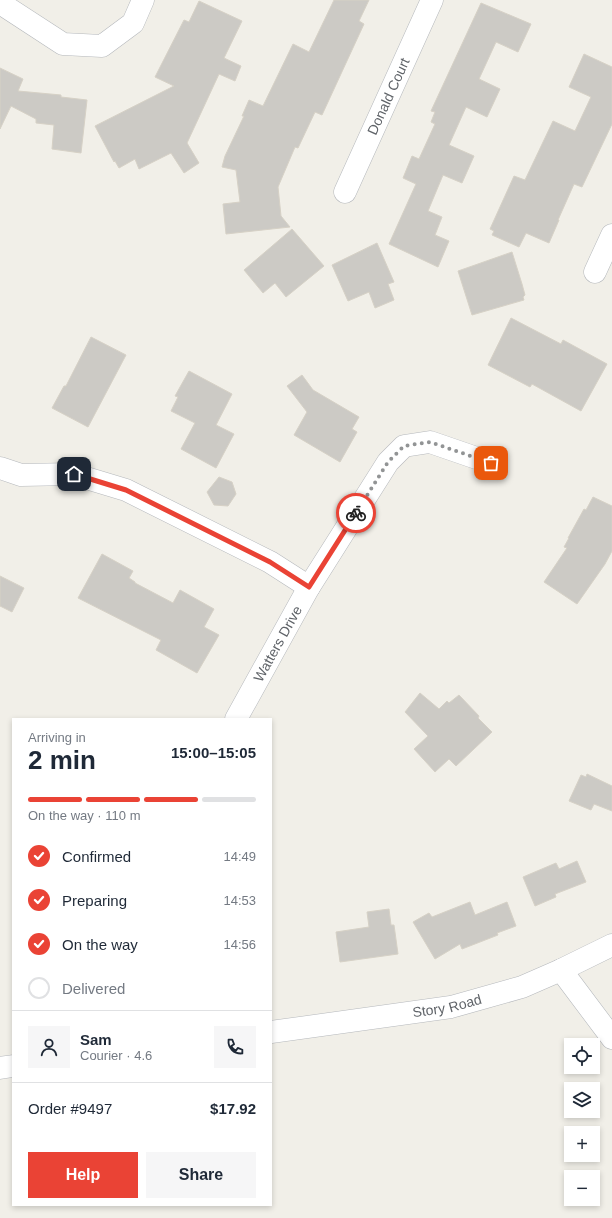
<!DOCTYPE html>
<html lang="en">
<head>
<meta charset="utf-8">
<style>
	body { margin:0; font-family:Helvetica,sans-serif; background:#f6f6f7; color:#1f2937; height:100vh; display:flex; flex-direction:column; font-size:15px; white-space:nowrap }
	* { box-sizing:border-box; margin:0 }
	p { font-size:13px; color:#747a83 }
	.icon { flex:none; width:22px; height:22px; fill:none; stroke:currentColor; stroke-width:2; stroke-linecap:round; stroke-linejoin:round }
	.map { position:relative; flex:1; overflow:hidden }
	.drawer { position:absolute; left:12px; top:718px; width:260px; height:488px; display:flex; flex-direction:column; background:#fff; border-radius:0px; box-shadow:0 2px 6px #0003 }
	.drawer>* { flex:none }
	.buttons { position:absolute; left:564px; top:1038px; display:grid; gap:8px }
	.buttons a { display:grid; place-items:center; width:36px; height:36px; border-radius:0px; background:#fff; box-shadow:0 2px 6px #0003; font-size:20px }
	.pin { position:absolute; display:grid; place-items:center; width:34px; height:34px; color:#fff; margin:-17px; border-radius:8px; box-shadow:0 2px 6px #0006 }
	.courier { position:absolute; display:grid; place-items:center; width:40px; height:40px; margin:-20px; border:3px solid #ea4335; border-radius:50%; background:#fff; color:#222; box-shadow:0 1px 5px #0007 }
	.head em { font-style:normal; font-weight:600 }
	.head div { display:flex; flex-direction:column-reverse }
	.head { display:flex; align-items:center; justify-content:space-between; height:68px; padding:0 16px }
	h1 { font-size:26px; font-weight:600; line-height:30px }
	.bar { display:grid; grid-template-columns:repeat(4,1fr); gap:6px 4px; align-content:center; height:48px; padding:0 16px }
	.bar i { height:5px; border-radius:3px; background:#e0e1e3 }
	.bar .selected { background:#ea4335 }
	.bar p { grid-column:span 4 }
	.line { display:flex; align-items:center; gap:10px; padding:0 16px; border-top:1px solid #e0e1e3 }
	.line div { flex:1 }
	.round { display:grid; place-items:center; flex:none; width:42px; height:42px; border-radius:0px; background:#f6f6f7 }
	ol { padding:0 16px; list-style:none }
	li { display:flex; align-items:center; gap:12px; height:44px }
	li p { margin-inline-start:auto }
	li .icon { padding:4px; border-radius:50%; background:#ea4335; color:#fff; stroke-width:4 }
	li:last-child { color:#747a83 }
	li i { width:22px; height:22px; border:2px solid #e0e1e3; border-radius:50% }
	.primary-button { display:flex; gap:8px; margin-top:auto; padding:8px 16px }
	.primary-button a { flex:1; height:46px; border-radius:0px; background:#ea4335; color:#fff; font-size:16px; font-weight:600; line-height:46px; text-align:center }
	.primary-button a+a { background:#f6f6f7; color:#1f2937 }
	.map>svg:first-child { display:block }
</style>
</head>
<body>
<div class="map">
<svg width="612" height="1218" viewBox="0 0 612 1218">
	<rect width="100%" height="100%" fill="#f1efe8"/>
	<!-- building -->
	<g fill="#cccac5" stroke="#d6d1c6">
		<polygon points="334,0 369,0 359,21 364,24 322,115 315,112 298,148 295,147 278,187 281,216 290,227 226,234 223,204 240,202 236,170 222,167 225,156 244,116 242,116 249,100 263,106 293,44 309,52"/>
		<polygon points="199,1 242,21 224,58 241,66 235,81 219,74 187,143 199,163 184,173 171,153 139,169 135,159 119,168 115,161 114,162 95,126 174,86 155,77 184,20 189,22"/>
		<polygon points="481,3 531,24 518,52 496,42 479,79 500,89 487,117 466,107 449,145 474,156 462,183 443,175 428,211 442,217 435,235 449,241 438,267 389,244 416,184 403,178 412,156 419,159 435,124 431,122 435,112 431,111"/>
		<polygon points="584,54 612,67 612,124 582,187 574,184 558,220 559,220 549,243 526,233 519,247 492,235 494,231 490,229 514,176 525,180 553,121 575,131 591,97 569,87"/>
		<polygon points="0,68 23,79 18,91 61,95 61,97 87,100 81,153 52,149 54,125 36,123 36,119 11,106 0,129"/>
		<polygon points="292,229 324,266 286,297 275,283 263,293 244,270"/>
		<polygon points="377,243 394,282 388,284 394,300 375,308 369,292 348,301 332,265"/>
		<polygon points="512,252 522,284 525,295 523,297 524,300 472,315 458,271"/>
		<polygon points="511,318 561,344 563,340 607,364 581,411 532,384 530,387 488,365"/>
		<polygon points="91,337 126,355 88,427 52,408 64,386 66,386"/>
		<polygon points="189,371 232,394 216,425 234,434 216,468 181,449 195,423 171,411 178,397 175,396"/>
		<polygon points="302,375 313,390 359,417 352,429 357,432 340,462 294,435 307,412 287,386"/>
		<polygon points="219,477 232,482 236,494 228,506 214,505 207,492"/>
		<polygon points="593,497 612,506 612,551 605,564 577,604 544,582 567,548 564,547 569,538 568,538 584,509 586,510"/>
		<polygon points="102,554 133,571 129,578 135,582 135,583 173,603 180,590 214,609 204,627 219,635 197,673 156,650 161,640 78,598"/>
		<polygon points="0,576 24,588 12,612 0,606"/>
		<polygon points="420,693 439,709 447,701 449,703 459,695 479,716 478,718 492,732 456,766 449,759 435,772 414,749 428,736 405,712"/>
		<polygon points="587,774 612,786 612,811 594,804 591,810 569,801 581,775 586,777"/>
		<polygon points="577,861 586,882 555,894 556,897 535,906 523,877 556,863 559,869"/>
		<polygon points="470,902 475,915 507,902 516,926 497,933 498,935 462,949 460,944 435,959 413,922 429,913 432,917"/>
		<polygon points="389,909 391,925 394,925 398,954 340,962 336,932 369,927 367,912"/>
	</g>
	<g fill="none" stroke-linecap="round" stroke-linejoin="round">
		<!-- minor casing -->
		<g stroke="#b5b8bc" stroke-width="23">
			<g id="minor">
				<polyline points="0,3 63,44 102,46 133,23 143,0"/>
				<path id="s1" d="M 345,192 L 432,0"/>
				<polyline points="595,272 612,235"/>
				<polyline points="0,468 21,475 73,474 126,490 270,562 309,587"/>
				<path id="s2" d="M 236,719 L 309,587 L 388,462 L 404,446 L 430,442 L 491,463"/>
				<polyline points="561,970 612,1038"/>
				<path id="s3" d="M 271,1032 L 451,1007 L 522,987 L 561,970 L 612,945"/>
				<polyline points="0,1068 13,1066"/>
			</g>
		</g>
		<!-- minor -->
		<use href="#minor" stroke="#fff" stroke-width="22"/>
	</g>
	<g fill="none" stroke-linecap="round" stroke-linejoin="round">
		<!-- done -->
		<polyline stroke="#929495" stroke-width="4" stroke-dasharray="0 7.2" points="356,513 388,462 404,446 430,442 491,463"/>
		<!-- route -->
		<polyline stroke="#ea4335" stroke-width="5" points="74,474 126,490 270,562 309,587 356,513"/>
	</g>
	<g text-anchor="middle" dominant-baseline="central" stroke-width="3" stroke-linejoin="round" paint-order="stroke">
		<!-- street labels -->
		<g font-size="14" fill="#5f6368" stroke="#fff">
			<text stroke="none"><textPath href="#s1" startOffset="105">Donald Court</textPath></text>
			<text stroke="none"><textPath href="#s2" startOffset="86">Watters Drive</textPath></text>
			<text stroke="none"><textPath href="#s3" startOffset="178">Story Road</textPath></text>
		</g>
	</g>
</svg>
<div class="buttons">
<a><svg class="icon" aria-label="locate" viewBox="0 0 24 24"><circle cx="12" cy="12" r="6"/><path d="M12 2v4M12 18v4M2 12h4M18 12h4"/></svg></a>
<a><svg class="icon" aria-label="layers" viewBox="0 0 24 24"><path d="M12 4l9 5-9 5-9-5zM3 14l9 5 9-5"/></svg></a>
<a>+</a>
<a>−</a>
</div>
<div class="pin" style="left:491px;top:463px;background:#ea580c"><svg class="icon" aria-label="bag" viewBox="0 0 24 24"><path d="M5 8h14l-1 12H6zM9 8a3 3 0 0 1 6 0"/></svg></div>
<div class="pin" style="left:74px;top:474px;background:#1f2937"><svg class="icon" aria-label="home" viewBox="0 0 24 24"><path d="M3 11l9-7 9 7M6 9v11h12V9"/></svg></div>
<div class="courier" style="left:356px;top:513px"><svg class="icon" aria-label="bike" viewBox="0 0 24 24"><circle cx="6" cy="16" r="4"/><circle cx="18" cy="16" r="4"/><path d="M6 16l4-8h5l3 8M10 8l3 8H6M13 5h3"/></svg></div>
<section class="drawer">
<div class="head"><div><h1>2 min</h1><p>Arriving in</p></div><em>15:00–15:05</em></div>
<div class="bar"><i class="selected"></i><i class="selected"></i><i class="selected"></i><i></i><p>On the way · 110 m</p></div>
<ol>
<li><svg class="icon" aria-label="check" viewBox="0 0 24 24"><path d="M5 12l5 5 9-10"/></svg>Confirmed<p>14:49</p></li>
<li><svg class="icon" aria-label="check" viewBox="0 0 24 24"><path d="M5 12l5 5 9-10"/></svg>Preparing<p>14:53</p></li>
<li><svg class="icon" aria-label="check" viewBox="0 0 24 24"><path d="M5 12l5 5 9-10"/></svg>On the way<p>14:56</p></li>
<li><i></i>Delivered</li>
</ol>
<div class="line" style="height:72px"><a class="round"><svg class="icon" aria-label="person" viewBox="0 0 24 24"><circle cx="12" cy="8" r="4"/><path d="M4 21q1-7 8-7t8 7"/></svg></a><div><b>Sam</b><p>Courier · 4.6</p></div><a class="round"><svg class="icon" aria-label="phone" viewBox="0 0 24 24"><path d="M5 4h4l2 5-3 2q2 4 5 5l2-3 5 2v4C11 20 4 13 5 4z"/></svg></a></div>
<div class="line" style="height:52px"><div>Order #9497</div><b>$17.92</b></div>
<div class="primary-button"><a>Help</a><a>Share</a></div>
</section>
</div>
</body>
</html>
